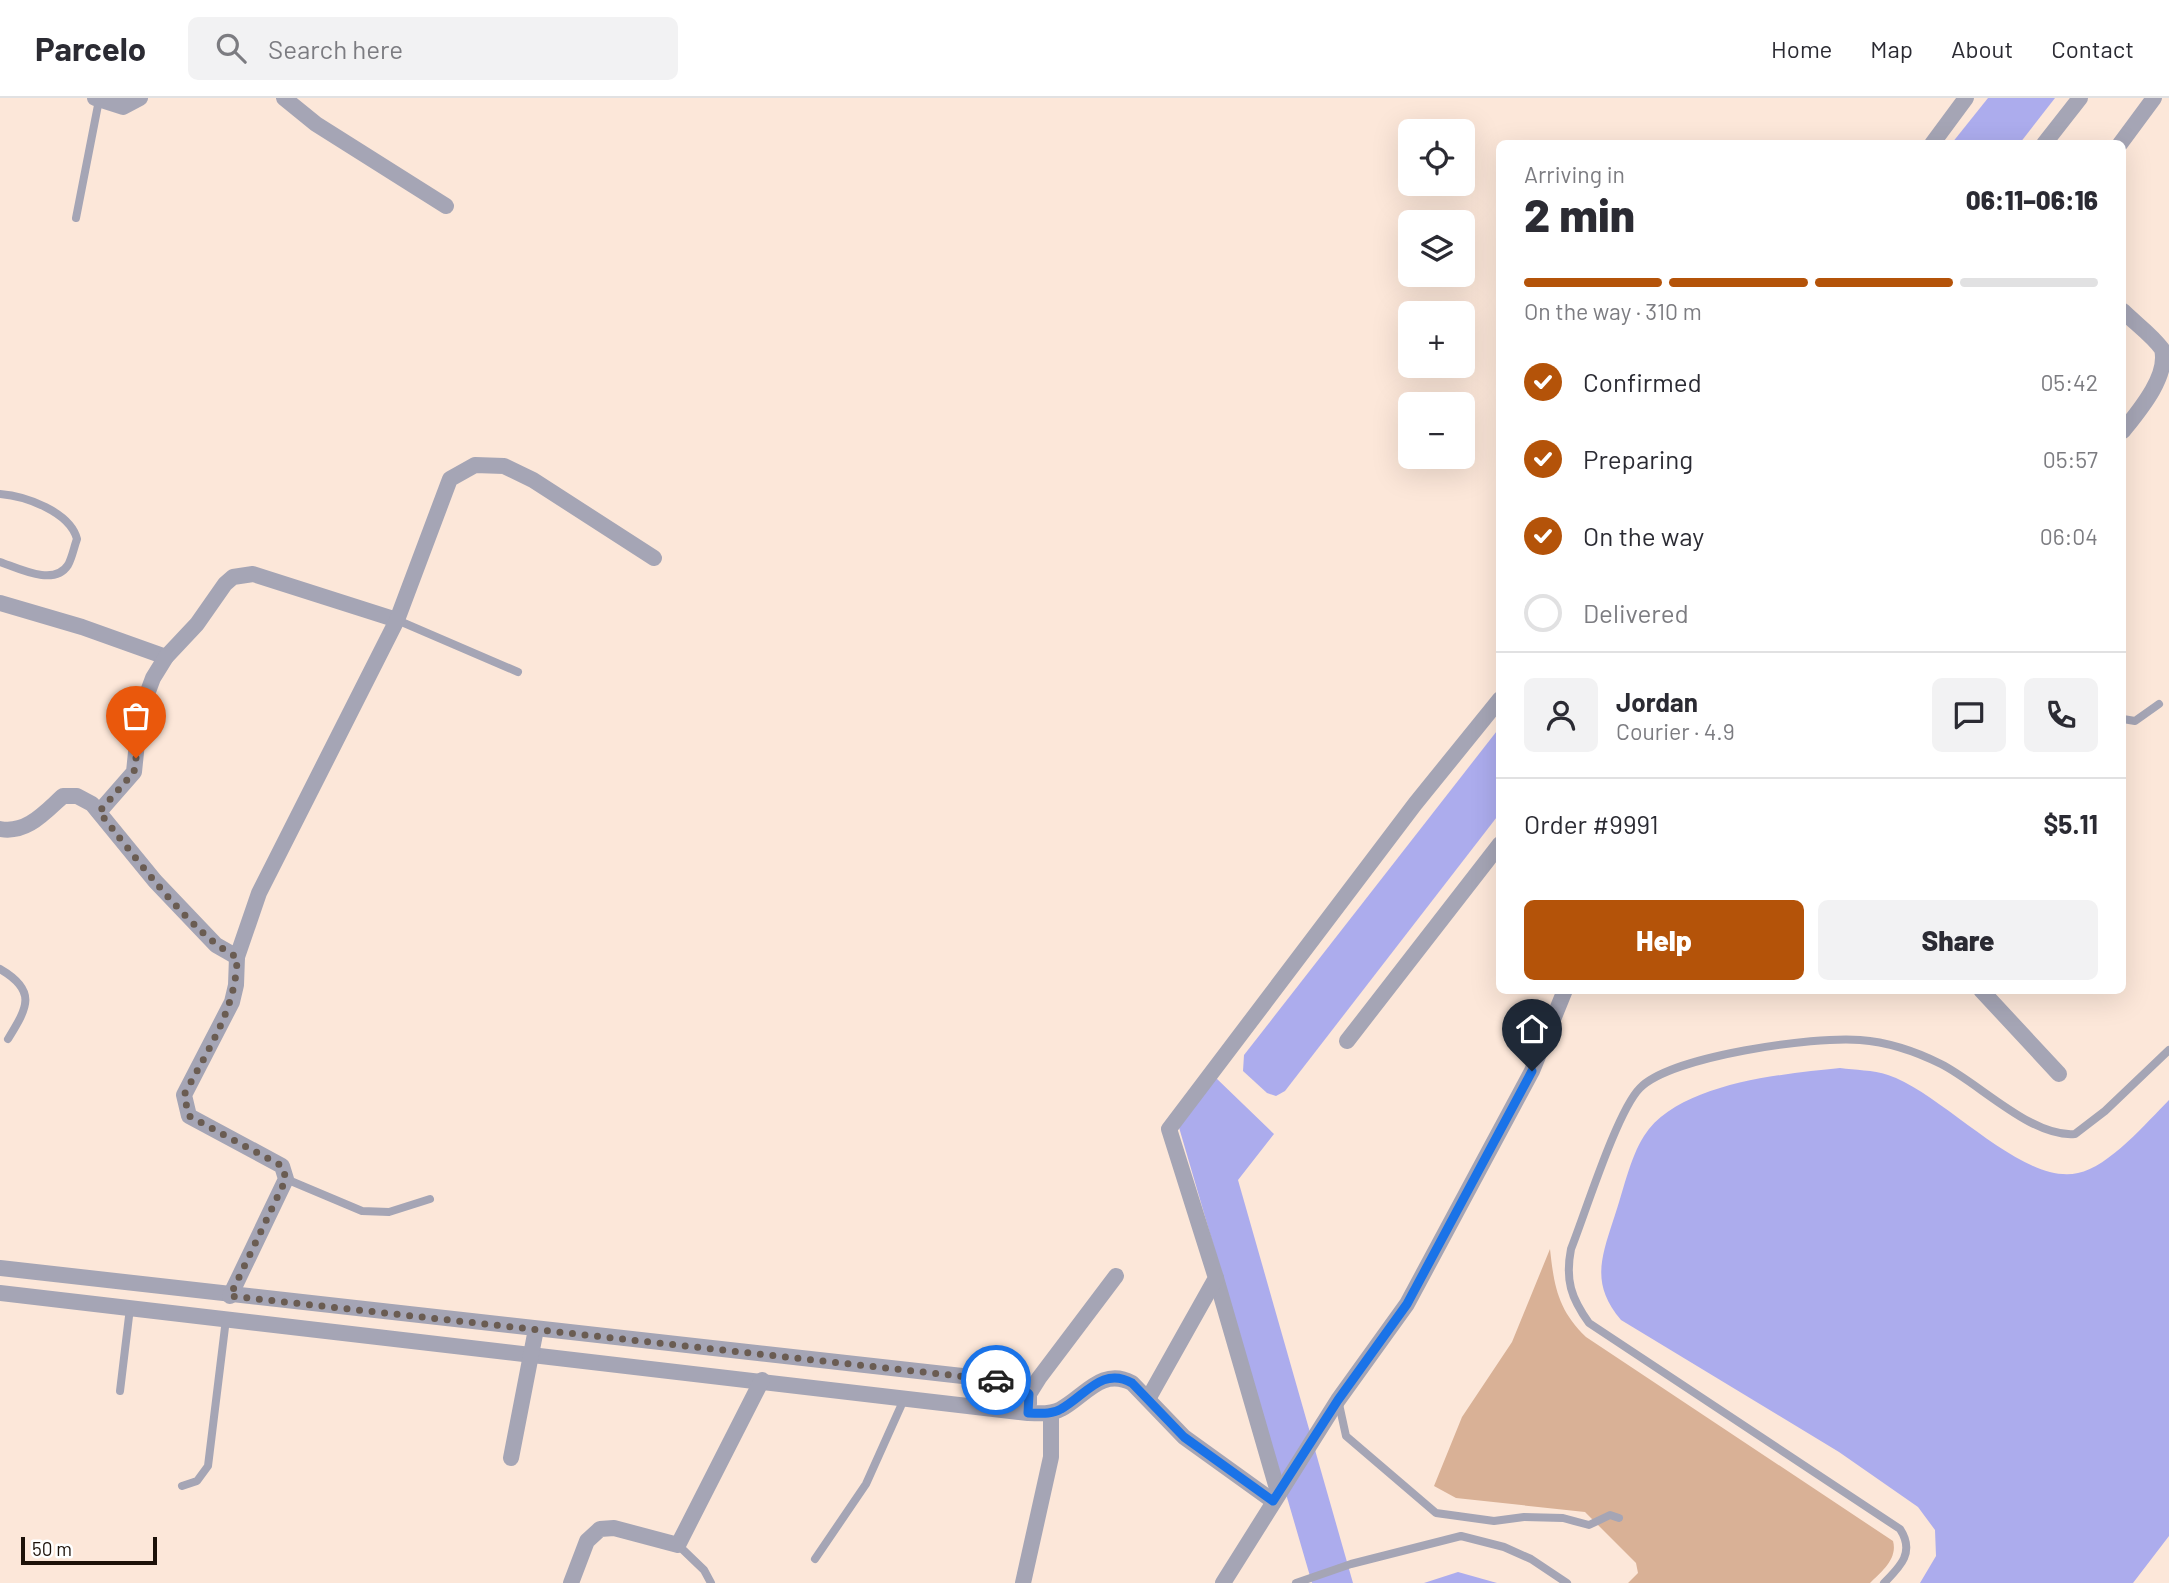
<!DOCTYPE html>
<html lang="en">
<head>
<meta charset="utf-8">
<style>
	body { margin:0; font-family:Barlow,sans-serif; background:#f2f2f3; color:#2b2b33; height:100vh; display:flex; flex-direction:column; font-size:26px; white-space:nowrap }
	* { box-sizing:border-box; margin:0 }
	p { font-size:23px; color:#7c7c81 }
	.icon { flex:none; width:38px; height:38px; fill:none; stroke:currentColor; stroke-width:2; stroke-linecap:round; stroke-linejoin:round }
	.map { position:relative; flex:1; overflow:hidden }
	.side { position:absolute; left:1496px; top:42px; width:630px; height:854px; display:flex; flex-direction:column; background:#fff; border-radius:10px; box-shadow:0 7px 28px #0002 }
	.side>* { flex:none }
	.controls { position:absolute; left:1398px; top:21px; display:grid; gap:14px }
	.controls a { display:grid; place-items:center; width:77px; height:77px; border-radius:10px; background:#fff; box-shadow:0 7px 28px #0002; font-size:35px }
	.scale { position:absolute; left:21px; bottom:18px; width:136px; box-sizing:border-box; padding-left:7px; border:4px solid #1c1109; border-top:0; font-size:19px; line-height:24px; white-space:nowrap; color:#1c1109; -webkit-text-stroke:5px #fff; paint-order:stroke }
	.pin { position:absolute; display:grid; place-items:center; width:60px; height:60px; color:#fff; margin:-72px -30px; border-radius:50% 50% 50% 0; rotate:-45deg; box-shadow:0 0 7px #0007 }
	.pin .icon { rotate:45deg }
	.courier { position:absolute; display:grid; place-items:center; width:70px; height:70px; margin:-35px; border:5px solid #1a73e8; border-radius:50%; background:#fff; color:#222; box-shadow:0 2px 9px #0007 }
	.summary em { font-style:normal; font-weight:800 }
	.summary div { display:flex; flex-direction:column-reverse }
	.summary { display:flex; align-items:center; justify-content:space-between; height:119px; padding:0 28px }
	h1 { font-size:46px; font-weight:800; line-height:52px }
	.bar { display:grid; grid-template-columns:repeat(4,1fr); gap:10px 7px; align-content:center; height:84px; padding:0 28px }
	.bar i { height:9px; border-radius:5px; background:#e1e1e2 }
	.bar .current { background:#b45309 }
	.bar p { grid-column:span 4 }
	.line { display:flex; align-items:center; gap:18px; padding:0 28px; border-top:2px solid #e1e1e2 }
	.line div { flex:1 }
	.round { display:grid; place-items:center; flex:none; width:74px; height:74px; border-radius:10px; background:#f2f2f3 }
	ol { padding:0 28px; list-style:none }
	li { display:flex; align-items:center; gap:21px; height:77px }
	li p { margin-inline-start:auto }
	li .icon { padding:7px; border-radius:50%; background:#b45309; color:#fff; stroke-width:4 }
	li:last-child { color:#7c7c81 }
	li i { width:38px; height:38px; border:4px solid #e1e1e2; border-radius:50% }
	.cta { display:flex; gap:14px; margin-top:auto; padding:14px 28px }
	.cta a { flex:1; height:80px; border-radius:10px; background:#b45309; color:#fff; font-size:28px; font-weight:800; line-height:80px; text-align:center }
	.cta a+a { background:#f2f2f3; color:#2b2b33 }
	header { display:flex; align-items:center; gap:42px; box-sizing:border-box; height:98px; padding:0 35px; background:#fff; border-bottom:2px solid #e1e1e2 }
	header strong { font-size:33px }
	nav { display:flex; gap:38px; margin-inline-start:auto; font-size:24px }
	.search { width:490px; height:63px; background:#f2f2f3; display:flex; align-items:center; gap:18px; box-sizing:border-box; padding:0 24px; border-radius:10px; color:#7c7c81; font-size:26px }
	.map>svg:first-child { display:block }
</style>
</head>
<body>
<header>
<strong>Parcelo</strong>
<div class="search"><svg class="icon" aria-label="search" viewBox="0 0 24 24"><circle cx="10" cy="10" r="6"/><path d="M15 15l6 6"/></svg>Search here</div>
<nav><a>Home</a><a>Map</a><a>About</a><a>Contact</a></nav>
</header>
<div class="map">
<svg width="2169" height="1485" viewBox="0 0 2169 1485">
	<rect width="100%" height="100%" fill="#fce7d9"/>
	<!-- green -->
	<path fill="#d9b196" d="M 1550,1151 C 1554,1188 1558,1212 1586,1239 L 1893,1443 C 1898,1461 1881,1474 1870,1485 L 1628,1485 L 1638,1475 L 1636,1465 L 1585,1414 L 1456,1400 L 1434,1388 L 1462,1319 L 1512,1244 Z"/>
	<!-- water -->
	<g fill="#acaced">
		<polygon points="1988,0 2055,0 2020,45 1952,45"/>
		<polygon points="1500,629 1500,715 1285,993 1276,998 1267,995 1243,973 1244,957"/>
		<path d="M 1840,970 C 1855,972 1873,972 1888,977 C 1943,995 2022,1088 2078,1075 C 2109,1069 2147,1024 2169,1002 L 2169,1438 L 2133,1485 L 1920,1485 L 1936,1458 L 1935,1432 L 1918,1409 L 1839,1354 L 1621,1222 C 1592,1187 1600,1163 1613,1123 C 1622,1098 1630,1059 1644,1038 C 1678,985 1782,976 1840,970 Z"/>
		<polygon points="1215,979 1274,1036 1238,1082 1353,1485 1312,1485 1178,1026"/>
		<polygon points="1458,1474 1497,1485 1424,1485"/>
	</g>
	<g fill="none" stroke-linecap="round" stroke-linejoin="round">
		<!-- lane -->
		<g stroke="#a5a5b5" stroke-width="8">
			<polyline points="76,120 99,2"/>
			<path d="M 0,396 C 26,398 70,414 77,441 C 74,449 72,460 68,467 C 54,489 18,470 0,464"/>
			<polyline points="397,522 518,574"/>
			<polyline points="2123,621 2135,623 2159,606"/>
			<path d="M 0,871 C 38,893 27,910 8,941"/>
			<polyline points="286,1081 362,1113 389,1114 430,1101"/>
			<polyline points="120,1293 130,1210"/>
			<polyline points="1339,1306 1346,1338 1436,1415 1494,1423 1524,1419 1563,1420 1589,1427 1610,1417 1619,1420"/>
			<polyline points="182,1388 197,1383 208,1368 226,1221"/>
			<polyline points="678,1447 704,1472 711,1485"/>
			<polyline points="815,1461 866,1386 905,1299"/>
			<polyline points="1296,1485 1351,1466 1461,1438 1504,1449 1531,1461 1567,1485"/>
			<path d="M 1884,1485 C 1901,1468 1915,1454 1900,1431 L 1589,1225 C 1571,1200 1565,1182 1571,1151 C 1585,1116 1617,1013 1640,990 C 1671,958 1814,938 1860,942 C 1887,944 1917,954 1941,966 C 1979,985 2032,1040 2075,1036 L 2105,1013 L 2169,952"/>
		</g>
		<!-- street -->
		<g stroke="#a5a5b5" stroke-width="16">
			<polyline points="95,0 123,9 140,0"/>
			<polyline points="284,0 316,26 446,108"/>
			<polyline points="1932,46 1966,0"/>
			<polyline points="2044,46 2080,0"/>
			<polyline points="2120,46 2154,0"/>
			<path d="M 2123,213 C 2135,225 2152,237 2162,251 C 2169,278 2139,313 2123,333"/>
			<polyline points="0,505 82,529 166,559"/>
			<polyline points="99,714 134,674 140,615 153,580 166,559 197,526 225,486 233,479 253,476 397,522"/>
			<path d="M 0,731 C 27,736 45,714 63,698 L 77,698 L 92,706 L 155,783 L 216,847 L 237,859 L 259,795 L 397,522 L 450,381 L 475,367 L 504,368 L 533,382 L 654,460"/>
			<polyline points="1981,892 2059,976"/>
			<polyline points="1347,943 1500,746"/>
			<polyline points="0,1170 1007,1283 1018,1286 1029,1296"/>
			<polyline points="1216,1180 1278,1394"/>
			<path d="M 0,1195 L 1028,1315 C 1039,1315 1051,1317 1061,1311 C 1085,1298 1102,1269 1132,1285 L 1184,1339 L 1273,1403"/>
			<polyline points="230,1198 286,1081 282,1068 189,1018 184,997 232,904 236,887 237,859"/>
			<polyline points="1148,1301 1216,1180 1169,1031 1415,706 1500,601"/>
			<polyline points="1029,1306 1029,1296 1039,1280 1116,1178"/>
			<polyline points="511,1360 536,1231"/>
			<polyline points="571,1485 587,1443 600,1431 614,1430 678,1447 762,1282"/>
			<polyline points="1023,1485 1051,1359 1051,1315"/>
			<polyline points="1223,1485 1338,1302 1407,1206 1532,973 1565,892"/>
		</g>
	</g>
	<g fill="none" stroke-linecap="round" stroke-linejoin="round">
		<!-- done -->
		<path stroke="#6a5c52" stroke-width="7" stroke-dasharray="0 12.6" d="M 136,660 L 134,674 L 99,714 C 132,754 192,838 237,859 C 237,910 207,953 184,997 L 189,1018 L 282,1068 L 286,1081 L 230,1198 L 996,1282"/>
		<!-- route -->
		<path stroke="#1a73e8" stroke-width="9" d="M 996,1282 L 1018,1286 L 1029,1296 L 1028,1315 C 1039,1315 1051,1317 1061,1311 C 1085,1298 1102,1268 1132,1285 L 1184,1339 L 1273,1403 L 1338,1302 L 1407,1206 L 1532,973"/>
	</g>
</svg>
<div class="controls">
<a><svg class="icon" aria-label="locate" viewBox="0 0 24 24"><circle cx="12" cy="12" r="6"/><path d="M12 2v4M12 18v4M2 12h4M18 12h4"/></svg></a>
<a><svg class="icon" aria-label="layers" viewBox="0 0 24 24"><path d="M12 4l9 5-9 5-9-5zM3 14l9 5 9-5"/></svg></a>
<a>+</a>
<a>−</a>
</div>
<div class="scale">50 m</div>
<div class="pin" style="left:136px;top:660px;background:#ea580c"><svg class="icon" aria-label="bag" viewBox="0 0 24 24"><path d="M5 8h14l-1 12H6zM9 8a3 3 0 0 1 6 0"/></svg></div>
<div class="pin" style="left:1532px;top:973px;background:#1f2937"><svg class="icon" aria-label="home" viewBox="0 0 24 24"><path d="M3 11l9-7 9 7M6 9v11h12V9"/></svg></div>
<div class="courier" style="left:996px;top:1282px"><svg class="icon" aria-label="car" viewBox="0 0 24 24"><path d="M5 17H2v-5l4-1 3-4h7l3 4 3 1v5h-3M9 17h6M6 11h13"/><circle cx="7" cy="17" r="2"/><circle cx="17" cy="17" r="2"/></svg></div>
<section class="side">
<div class="summary"><div><h1>2 min</h1><p>Arriving in</p></div><em>06:11–06:16</em></div>
<div class="bar"><i class="current"></i><i class="current"></i><i class="current"></i><i></i><p>On the way · 310 m</p></div>
<ol>
<li><svg class="icon" aria-label="check" viewBox="0 0 24 24"><path d="M5 12l5 5 9-10"/></svg>Confirmed<p>05:42</p></li>
<li><svg class="icon" aria-label="check" viewBox="0 0 24 24"><path d="M5 12l5 5 9-10"/></svg>Preparing<p>05:57</p></li>
<li><svg class="icon" aria-label="check" viewBox="0 0 24 24"><path d="M5 12l5 5 9-10"/></svg>On the way<p>06:04</p></li>
<li><i></i>Delivered</li>
</ol>
<div class="line" style="height:126px"><a class="round"><svg class="icon" aria-label="person" viewBox="0 0 24 24"><circle cx="12" cy="8" r="4"/><path d="M4 21q1-7 8-7t8 7"/></svg></a><div><b>Jordan</b><p>Courier · 4.9</p></div><a class="round"><svg class="icon" aria-label="chat" viewBox="0 0 24 24"><path d="M4 5h16v11H9l-5 4z"/></svg></a><a class="round"><svg class="icon" aria-label="phone" viewBox="0 0 24 24"><path d="M5 4h4l2 5-3 2q2 4 5 5l2-3 5 2v4C11 20 4 13 5 4z"/></svg></a></div>
<div class="line" style="height:91px"><div>Order #9991</div><b>$5.11</b></div>
<div class="cta"><a>Help</a><a>Share</a></div>
</section>
</div>
</body>
</html>
